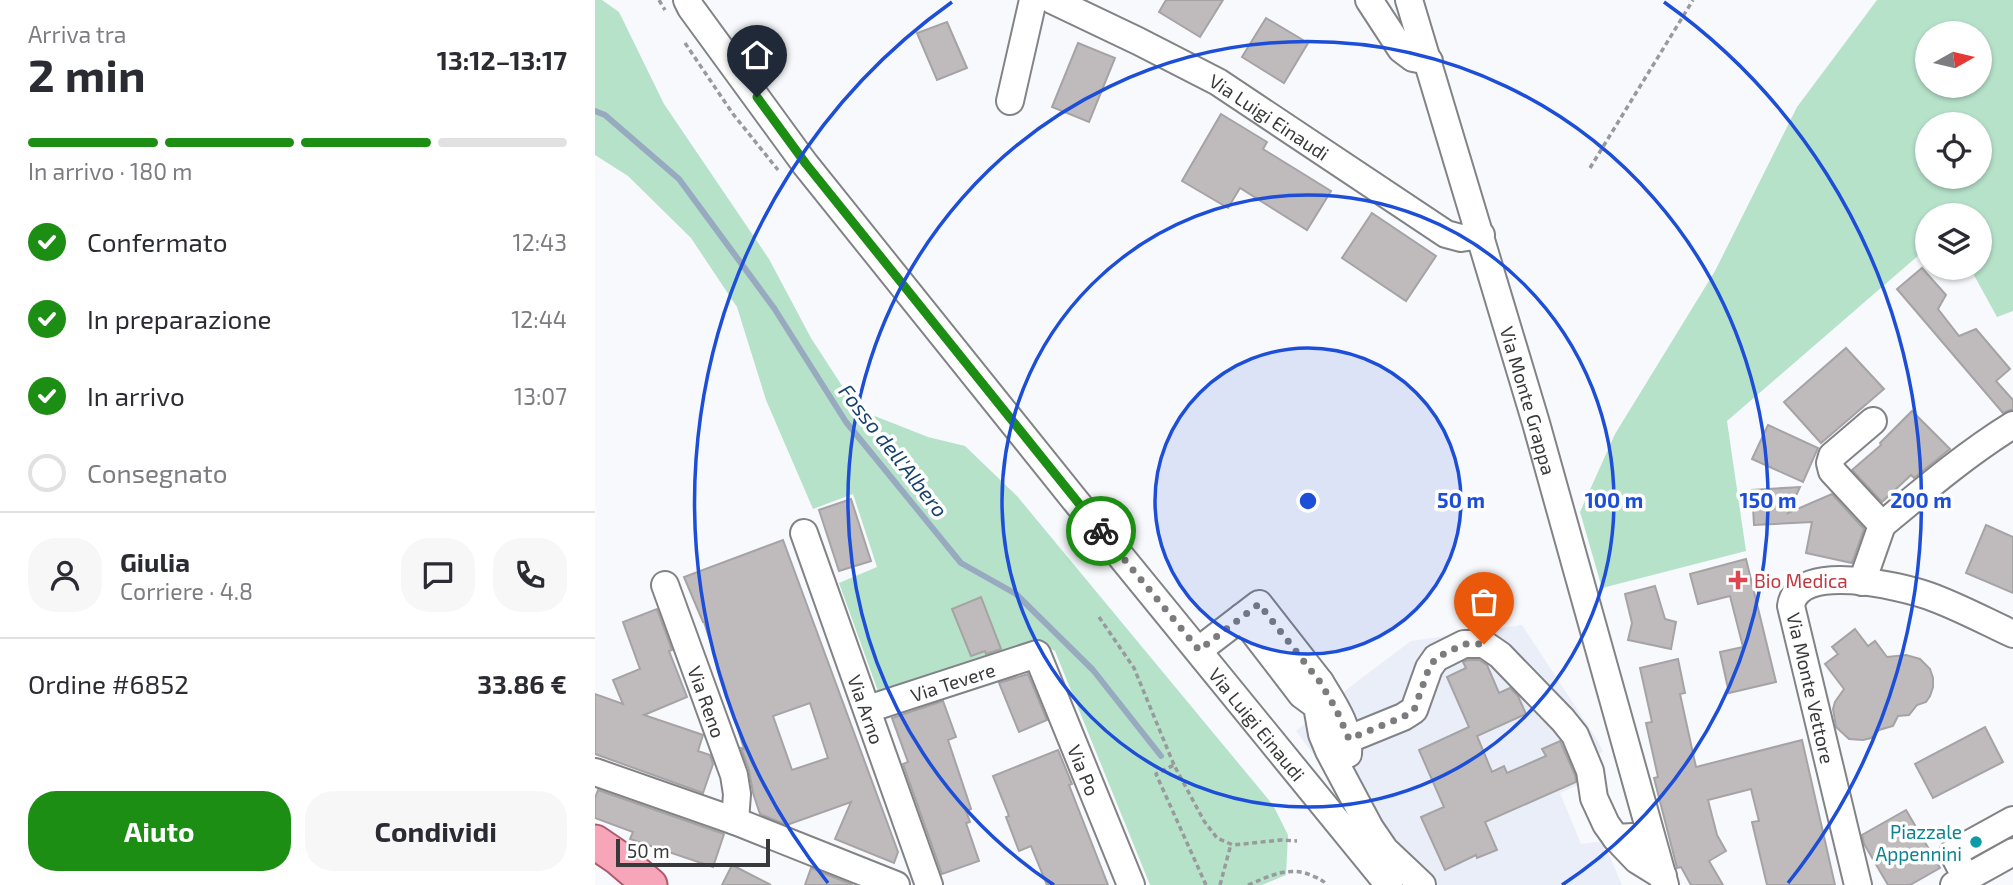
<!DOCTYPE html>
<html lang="it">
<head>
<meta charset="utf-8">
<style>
	body { margin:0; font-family:"Exo 2",sans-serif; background:#f7f7f7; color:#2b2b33; height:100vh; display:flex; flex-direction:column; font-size:26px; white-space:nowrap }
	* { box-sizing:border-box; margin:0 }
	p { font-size:23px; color:#7c7c81 }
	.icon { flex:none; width:38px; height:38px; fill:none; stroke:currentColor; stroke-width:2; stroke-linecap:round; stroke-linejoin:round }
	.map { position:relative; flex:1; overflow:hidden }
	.sheet { display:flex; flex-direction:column; background:#fff; width:595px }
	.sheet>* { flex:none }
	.needle { width:46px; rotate:82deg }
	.buttons { position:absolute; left:1320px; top:21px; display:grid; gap:14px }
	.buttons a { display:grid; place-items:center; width:77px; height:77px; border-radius:50%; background:#fff; box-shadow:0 2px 5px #0004; font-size:35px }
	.scale { position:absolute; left:21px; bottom:18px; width:154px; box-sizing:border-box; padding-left:7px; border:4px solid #38393a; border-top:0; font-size:19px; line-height:24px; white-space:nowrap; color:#38393a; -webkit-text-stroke:5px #fff; paint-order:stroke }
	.pin { position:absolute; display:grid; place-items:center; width:60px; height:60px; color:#fff; margin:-72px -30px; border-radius:50% 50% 50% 0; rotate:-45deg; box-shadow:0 0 7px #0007 }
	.pin .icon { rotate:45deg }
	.courier { position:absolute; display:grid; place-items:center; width:70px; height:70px; margin:-35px; border:5px solid #1d8e14; border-radius:50%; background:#fff; color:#222; box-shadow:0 2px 9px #0007 }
	.overview em { font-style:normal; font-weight:700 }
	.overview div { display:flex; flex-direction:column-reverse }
	.overview { display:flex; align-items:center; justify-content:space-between; height:119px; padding:0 28px }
	h1 { font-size:46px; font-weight:700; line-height:52px }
	.bar { display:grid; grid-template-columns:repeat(4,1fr); gap:10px 7px; align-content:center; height:84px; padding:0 28px }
	.bar i { height:9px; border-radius:5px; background:#e1e1e2 }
	.bar .active { background:#1d8e14 }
	.bar p { grid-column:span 4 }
	.line { display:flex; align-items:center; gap:18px; padding:0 28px; border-top:2px solid #e1e1e2 }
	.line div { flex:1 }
	.round { display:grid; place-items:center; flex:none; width:74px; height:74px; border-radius:28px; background:#f7f7f7 }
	ol { padding:0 28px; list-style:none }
	li { display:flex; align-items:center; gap:21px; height:77px }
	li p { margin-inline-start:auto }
	li .icon { padding:7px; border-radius:50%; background:#1d8e14; color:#fff; stroke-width:4 }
	li:last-child { color:#7c7c81 }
	li i { width:38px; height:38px; border:4px solid #e1e1e2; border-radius:50% }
	.primary-button { display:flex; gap:14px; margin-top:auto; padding:14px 28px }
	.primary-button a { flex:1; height:80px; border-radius:28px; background:#1d8e14; color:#fff; font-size:28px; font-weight:700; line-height:80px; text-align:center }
	.primary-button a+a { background:#f7f7f7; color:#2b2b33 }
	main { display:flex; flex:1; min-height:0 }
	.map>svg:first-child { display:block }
</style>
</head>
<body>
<main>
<section class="sheet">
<div class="overview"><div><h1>2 min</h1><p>Arriva tra</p></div><em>13:12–13:17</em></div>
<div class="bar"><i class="active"></i><i class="active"></i><i class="active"></i><i></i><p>In arrivo · 180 m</p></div>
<ol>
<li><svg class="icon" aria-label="check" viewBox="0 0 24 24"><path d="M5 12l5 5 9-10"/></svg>Confermato<p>12:43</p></li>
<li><svg class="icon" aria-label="check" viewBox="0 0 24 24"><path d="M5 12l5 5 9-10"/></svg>In preparazione<p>12:44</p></li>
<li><svg class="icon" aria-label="check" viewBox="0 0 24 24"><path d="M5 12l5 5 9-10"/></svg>In arrivo<p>13:07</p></li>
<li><i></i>Consegnato</li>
</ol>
<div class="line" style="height:126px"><a class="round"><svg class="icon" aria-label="person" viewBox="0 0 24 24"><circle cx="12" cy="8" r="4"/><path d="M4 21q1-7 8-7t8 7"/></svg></a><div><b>Giulia</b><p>Corriere · 4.8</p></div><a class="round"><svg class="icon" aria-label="chat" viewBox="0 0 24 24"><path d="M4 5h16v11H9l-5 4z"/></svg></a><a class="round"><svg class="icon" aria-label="phone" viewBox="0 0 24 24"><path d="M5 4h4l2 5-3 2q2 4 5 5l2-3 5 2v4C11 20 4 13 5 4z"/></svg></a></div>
<div class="line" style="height:91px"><div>Ordine #6852</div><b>33.86 €</b></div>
<div class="primary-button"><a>Aiuto</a><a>Condividi</a></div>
</section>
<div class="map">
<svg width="1418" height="885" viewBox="0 0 1418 885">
	<rect width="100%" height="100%" fill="#f8f9fc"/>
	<!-- built -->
	<polygon fill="#e9eef8" points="927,625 1003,741 1008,752 978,764 986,784 965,793 986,844 1008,841 1027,885 807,885 780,851 732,773 701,731 760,683 816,641"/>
	<!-- green -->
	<g fill="#b6e2ca" fill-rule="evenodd">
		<polygon points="0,0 7,0 24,12 69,104 174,259 216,338 262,409 333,437 370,446 422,496 678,805 693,835 691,875 667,885 555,885 460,651 444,643 284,694 244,583 282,567 258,494 218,509 171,400 142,307 96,238 33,176 0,155"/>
		<path d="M 1282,0 L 1418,0 L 1418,311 L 1402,317 L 1375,268 L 1384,268 L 1384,215 L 1332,215 L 1332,248 L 1132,421 L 1151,551 L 1007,588 L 985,512 L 1020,434 L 1120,271 L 1202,107 ZM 1332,33 L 1384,33 L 1384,86 L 1332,86 ZM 1332,124 L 1384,124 L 1384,177 L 1332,177 Z"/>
	</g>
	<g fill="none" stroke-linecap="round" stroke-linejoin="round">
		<!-- stream -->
		<polyline stroke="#98aabf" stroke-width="6" points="0,111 10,115 84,179 179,308 251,422 366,563 421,594 498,670 566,756"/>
	</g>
	<!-- building -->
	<g fill="#bfbbbc" stroke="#a6a3a4" stroke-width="2" fill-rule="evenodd">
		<polygon points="571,0 628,0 605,37 564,12"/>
		<polygon points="671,18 713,43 689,83 647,57"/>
		<polygon points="352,22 372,68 342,80 322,33"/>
		<polygon points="483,43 520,58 494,122 457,107"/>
		<polygon points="626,114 672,142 668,149 736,191 712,230 645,188 633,208 587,181"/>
		<polygon points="777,213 841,256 811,301 747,258"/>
		<polygon points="1327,268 1351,295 1343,309 1364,336 1381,329 1415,369 1401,381 1418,400 1418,409 1408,413 1302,289"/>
		<polygon points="1251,348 1289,389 1226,443 1189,402"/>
		<polygon points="1317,411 1355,449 1319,478 1316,475 1287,502 1257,470 1286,445 1285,443"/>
		<polygon points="1173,425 1223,448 1208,482 1157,459"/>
		<polygon points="1205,487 1193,513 1237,494 1269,529 1257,563 1211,553 1217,522 1159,525 1157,490"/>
		<polygon points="256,499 276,561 244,571 224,510"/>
		<polygon points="1391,525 1418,537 1418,593 1371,573"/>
		<path d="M 188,540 L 303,852 L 299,863 L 240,839 L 256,802 L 192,825 L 165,814 L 158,793 L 154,770 L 146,748 L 149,749 L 131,690 L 109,622 L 108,622 L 89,577 ZM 215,703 L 233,758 L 197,770 L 178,716 Z"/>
		<polygon points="1151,559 1181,682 1134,693 1125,652 1148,647 1135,596 1103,604 1095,574"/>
		<polygon points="1060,586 1070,619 1081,622 1076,649 1033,640 1037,623 1030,594"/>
		<polygon points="386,597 406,649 391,654 390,651 376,656 357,609"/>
		<polygon points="62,609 77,650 74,651 92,697 49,715 108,735 103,751 115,755 118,764 108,793 0,754 0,694 28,704 18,680 45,669 28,622"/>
		<polygon points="1260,629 1273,646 1280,641 1292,657 1311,655 1325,659 1335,669 1338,678 1338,687 1335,696 1331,702 1322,705 1314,715 1303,716 1298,726 1284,730 1276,738 1268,740 1254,739 1241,727 1238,709 1240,702 1249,689 1230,664 1243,654 1237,647"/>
		<polygon points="1083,659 1090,693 1085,694 1101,767 1207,740 1240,885 1172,885 1157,822 1164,821 1156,789 1113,800 1122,835 1131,851 1114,861 1128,885 1096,885 1086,867 1082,868 1059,778 1063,777 1051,723 1057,722 1045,668"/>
		<polygon points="873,660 884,660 892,665 904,693 915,688 923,696 931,714 882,736 897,772 909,766 912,773 951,756 947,749 965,741 980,775 981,782 890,822 902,850 882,858 881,855 850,870 826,817 849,807 824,750 874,727 852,677 871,668 868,662"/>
		<polygon points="433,674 452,720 424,732 404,683"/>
		<polygon points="348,701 361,737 353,740 376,809 371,811 375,822 371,823 384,861 347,874 308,764 313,762 297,718"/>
		<polygon points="1390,727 1408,762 1338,798 1320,764"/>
		<polygon points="463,750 477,784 474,785 513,885 452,885 436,846 424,851 411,817 414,816 398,776"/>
		<polygon points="3,790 129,834 118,867 35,839 38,832 0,818 0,798"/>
		<polygon points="1311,810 1345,868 1315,885 1293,885 1269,844 1267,835"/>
		<polygon points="137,865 176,885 127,885"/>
		<polygon points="216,868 258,885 210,885"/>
	</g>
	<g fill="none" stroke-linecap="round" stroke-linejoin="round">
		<!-- minor casing -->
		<g stroke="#828386" stroke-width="30">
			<g id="minor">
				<path id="s1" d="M 92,0 L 96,8 L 210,164 L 479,499 L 794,885"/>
				<path id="s2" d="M 457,0 L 543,41 L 623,82 L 851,234 L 866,238 L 886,235"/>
				<polyline points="774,0 806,49 818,58 834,61"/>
				<path id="s3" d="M 814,0 L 941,423 L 1070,885"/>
				<polyline points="415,101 438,0"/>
				<path d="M 1287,525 C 1329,490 1371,454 1418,425"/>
				<path id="s4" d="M 209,533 L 334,885"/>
				<polyline points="1267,582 1287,525 1237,471 1235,463 1237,456 1278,421"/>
				<path id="s5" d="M 70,585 L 139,775 L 142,794 L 140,821"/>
				<polyline points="604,650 647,617"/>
				<path d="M 725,682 C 739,705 755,727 753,754"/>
				<polyline points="722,706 707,695 647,617 664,604 725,682 722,706 727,734 734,751 775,828 790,850 827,885"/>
				<path id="s6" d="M 273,709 L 442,654 L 536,885"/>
				<polyline points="754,739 808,717 819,710 834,668 841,658 869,644 889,644 905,655 968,720 980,735 995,771 999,798 1011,824 1021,838"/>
				<polyline points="0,772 140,821 301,885"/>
				<polyline points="1038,837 1021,838 1042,860 1068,876"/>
				<polyline points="1371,878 1358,853 1418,820"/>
				<path d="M 1263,885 L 1196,606 C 1202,561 1305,586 1334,596 C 1362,606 1390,621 1418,634"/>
				<polyline points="1359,885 1418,852"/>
			</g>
		</g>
		<!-- major casing -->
		<g stroke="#b05a6d" stroke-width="37">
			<polyline id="major" points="0,842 22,857 55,885"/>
		</g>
		<!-- path -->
		<g stroke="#999a9c" stroke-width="3.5" stroke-dasharray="5 3.5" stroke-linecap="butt">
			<polyline points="64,0 70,10"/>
			<polyline points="90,43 138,114 183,170"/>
			<polyline points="995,168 1098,0"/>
			<polyline points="504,617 539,668 579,765"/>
			<polyline points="611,885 561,774 579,765 609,821 622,838 638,845 686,840 702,841"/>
			<polyline points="625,885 636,844"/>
			<path d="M 653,885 C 675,876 695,865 718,876 C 724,879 728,880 732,885"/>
		</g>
		<!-- minor -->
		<use href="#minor" stroke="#fff" stroke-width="26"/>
		<!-- major -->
		<use href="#major" stroke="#f6a6b8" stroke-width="33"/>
	</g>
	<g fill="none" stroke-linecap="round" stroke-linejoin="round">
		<!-- done -->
		<polyline stroke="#7b7c7e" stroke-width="7" stroke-dasharray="0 12.6" points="506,531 604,650 664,604 725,682 741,709 754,739 808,717 819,710 834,668 841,658 869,644 889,644"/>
		<!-- route -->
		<polyline stroke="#1d8e14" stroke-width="9" points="162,97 211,164 506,531"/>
	</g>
	<!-- distance rings -->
	<circle cx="713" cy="501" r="153" fill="#1d4ed8" fill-opacity=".12"/>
	<g fill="none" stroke="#1d4ed8" stroke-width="3.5">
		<circle cx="713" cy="501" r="153"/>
		<circle cx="713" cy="501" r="306"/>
		<path d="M459 885A460 460 0 1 1 967 885"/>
		<path d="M233 883A613 613 0 0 1 357 2M1069 2A613 613 0 0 1 1193 883"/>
	</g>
	<!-- markers -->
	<path fill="#e0444e" stroke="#fff" stroke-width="2.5" d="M1139.5 569.5h7v7h7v7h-7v7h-7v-7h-7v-7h7z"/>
	<circle fill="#0f9aa8" stroke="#fff" stroke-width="2.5" cx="1381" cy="842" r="7"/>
	<g text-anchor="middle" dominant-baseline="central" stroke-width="7" stroke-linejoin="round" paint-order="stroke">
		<!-- street labels -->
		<g font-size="19" fill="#38393a" stroke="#fff">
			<text stroke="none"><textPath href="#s2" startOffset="247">Via Luigi Einaudi</textPath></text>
			<text stroke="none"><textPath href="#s3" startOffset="418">Via Monte Grappa</textPath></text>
			<text stroke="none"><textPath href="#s6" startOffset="89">Via Tevere</textPath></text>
			<text transform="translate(1216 688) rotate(77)">Via Monte Vettore</text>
			<text stroke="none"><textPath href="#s5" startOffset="124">Via Reno</textPath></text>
			<text stroke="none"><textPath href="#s4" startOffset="187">Via Arno</textPath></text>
			<text stroke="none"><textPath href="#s1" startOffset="922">Via Luigi Einaudi</textPath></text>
			<text stroke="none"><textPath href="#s6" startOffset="303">Via Po</textPath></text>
		</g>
		<!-- health labels -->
		<g font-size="19" fill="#be3a42" stroke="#fff" text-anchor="start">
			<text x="1159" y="580">Bio Medica</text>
		</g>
		<!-- culture labels -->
		<g font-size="19" fill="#0d838f" stroke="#fff" text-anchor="end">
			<text x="1367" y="831">Piazzale<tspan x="1367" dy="22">Appennini</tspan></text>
		</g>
		<!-- water labels -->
		<g font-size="21" font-style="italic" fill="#16406e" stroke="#fff">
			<text transform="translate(299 450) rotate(52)">Fosso dell'Albero</text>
		</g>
	</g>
	<circle cx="713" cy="501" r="10" fill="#1d4ed8" stroke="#fff" stroke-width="3.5"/>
	<g font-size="21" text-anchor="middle" font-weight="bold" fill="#1d4ed8" stroke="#fff" stroke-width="7" stroke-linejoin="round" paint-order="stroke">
		<text x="866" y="508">50 m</text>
		<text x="1019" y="508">100 m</text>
		<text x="1173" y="508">150 m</text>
		<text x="1326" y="508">200 m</text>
	</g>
</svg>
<div class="buttons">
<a><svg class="needle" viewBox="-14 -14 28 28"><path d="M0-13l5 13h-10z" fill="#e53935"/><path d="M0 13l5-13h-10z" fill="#7c7c81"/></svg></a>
<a><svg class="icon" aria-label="locate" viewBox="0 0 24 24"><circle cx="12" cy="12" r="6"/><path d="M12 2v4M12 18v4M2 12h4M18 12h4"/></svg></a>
<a><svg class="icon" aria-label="layers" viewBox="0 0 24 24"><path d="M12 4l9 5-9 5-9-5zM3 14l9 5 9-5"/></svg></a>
</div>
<div class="scale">50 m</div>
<div class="pin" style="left:889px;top:644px;background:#ea580c"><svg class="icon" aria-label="bag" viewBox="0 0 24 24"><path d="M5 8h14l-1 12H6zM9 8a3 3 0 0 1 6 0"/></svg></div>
<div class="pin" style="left:162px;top:97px;background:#1f2937"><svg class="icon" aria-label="home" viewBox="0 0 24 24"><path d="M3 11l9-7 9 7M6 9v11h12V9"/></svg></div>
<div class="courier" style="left:506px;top:531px"><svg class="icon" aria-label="bike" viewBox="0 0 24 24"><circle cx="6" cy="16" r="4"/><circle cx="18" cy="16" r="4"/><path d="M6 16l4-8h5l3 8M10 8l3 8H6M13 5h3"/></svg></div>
</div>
</main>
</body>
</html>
